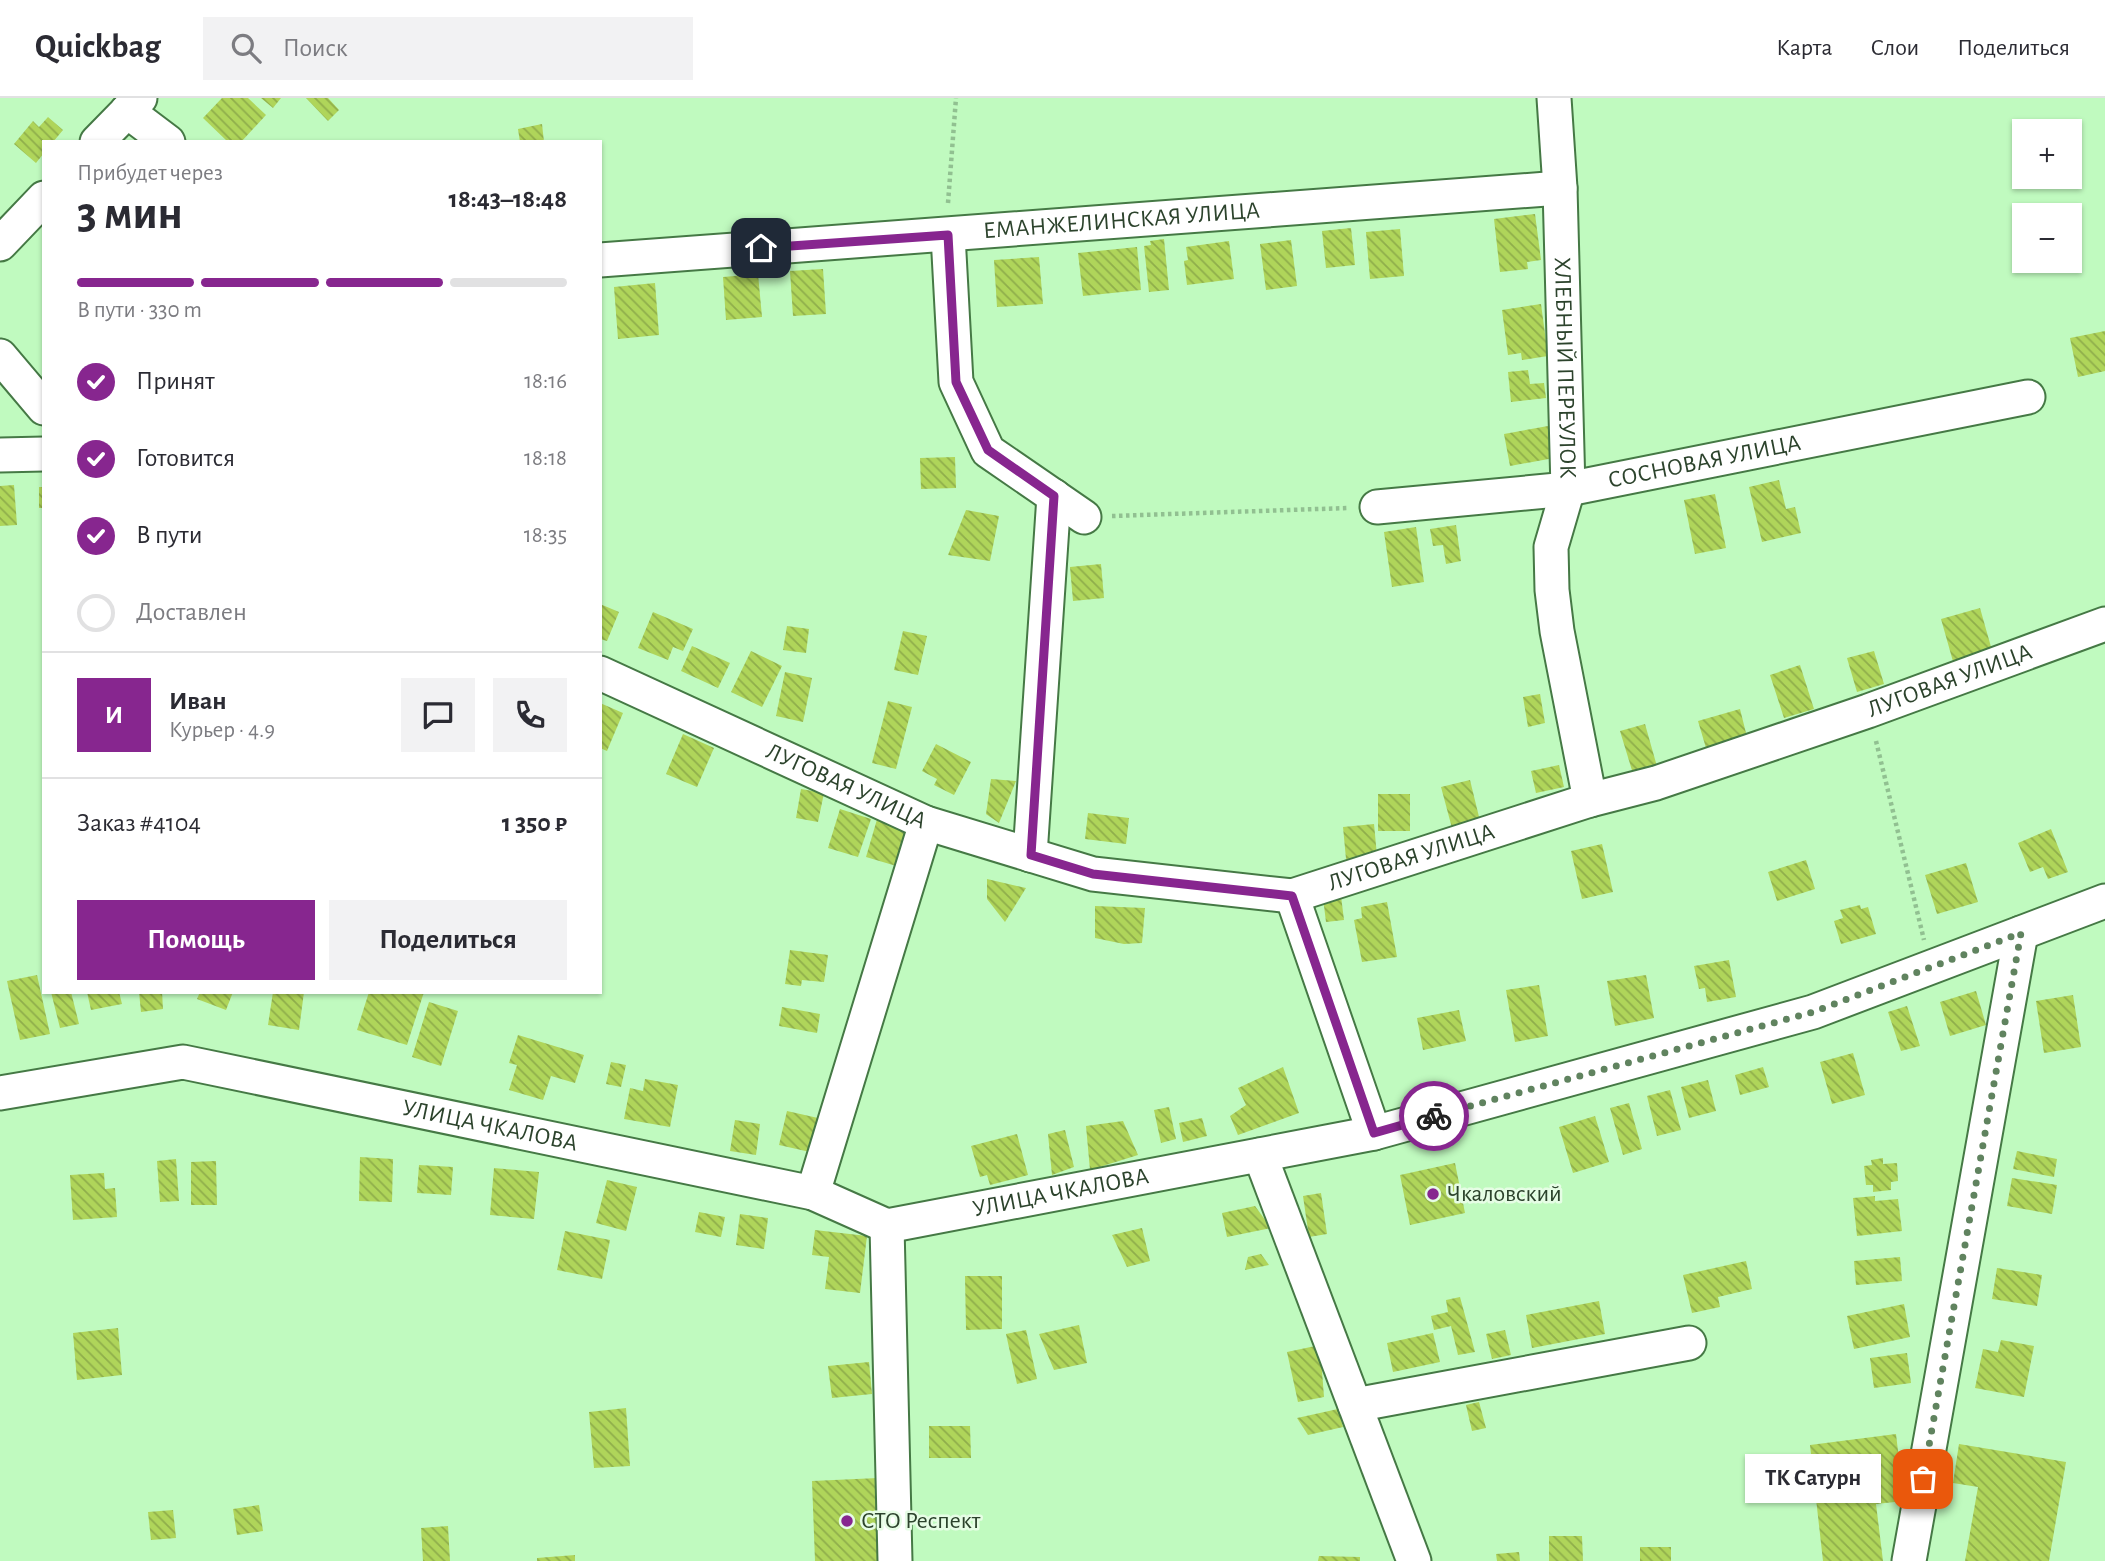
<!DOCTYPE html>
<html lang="ru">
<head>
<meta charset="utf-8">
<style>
	body { margin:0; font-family:"Alegreya Sans",sans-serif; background:#f2f2f3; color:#2b2b33; height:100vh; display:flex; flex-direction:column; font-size:26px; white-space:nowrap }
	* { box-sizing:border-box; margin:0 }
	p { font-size:23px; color:#7c7c81 }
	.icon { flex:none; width:38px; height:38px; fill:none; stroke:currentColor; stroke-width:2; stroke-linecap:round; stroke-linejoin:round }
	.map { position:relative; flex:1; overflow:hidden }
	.details { position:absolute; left:42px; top:42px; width:560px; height:854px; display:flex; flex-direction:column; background:#fff; border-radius:0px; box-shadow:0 2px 5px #0004 }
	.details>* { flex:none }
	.tools { position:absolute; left:2012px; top:21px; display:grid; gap:14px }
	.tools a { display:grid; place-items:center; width:70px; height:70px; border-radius:0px; background:#fff; box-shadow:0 2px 5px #0004; font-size:35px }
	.pin { position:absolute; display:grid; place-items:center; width:60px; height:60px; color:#fff; margin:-30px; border-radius:14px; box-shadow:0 4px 10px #0006 }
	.courier { position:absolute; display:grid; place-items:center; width:70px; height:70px; margin:-35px; border:5px solid #87268f; border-radius:50%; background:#fff; color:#222; box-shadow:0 2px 9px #0007 }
	.bubble { position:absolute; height:49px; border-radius:0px; background:#fff; box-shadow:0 2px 5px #0004; font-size:23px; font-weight:700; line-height:49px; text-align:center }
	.head em { font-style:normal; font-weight:700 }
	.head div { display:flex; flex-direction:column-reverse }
	.head { display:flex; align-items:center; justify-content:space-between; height:119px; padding:0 35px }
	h1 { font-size:46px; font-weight:700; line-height:52px }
	.bar { display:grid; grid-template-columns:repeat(4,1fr); gap:10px 7px; align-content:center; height:84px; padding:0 35px }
	.bar i { height:9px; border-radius:5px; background:#e1e1e2 }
	.bar .on { background:#87268f }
	.bar p { grid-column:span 4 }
	.line { display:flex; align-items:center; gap:18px; padding:0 35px; border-top:2px solid #e1e1e2 }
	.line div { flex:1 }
	.round { display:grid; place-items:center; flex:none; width:74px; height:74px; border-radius:0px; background:#f2f2f3 }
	ol { padding:0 35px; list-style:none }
	li { display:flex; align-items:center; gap:21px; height:77px }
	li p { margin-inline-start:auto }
	li .icon { padding:7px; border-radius:50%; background:#87268f; color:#fff; stroke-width:4 }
	li:last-child { color:#7c7c81 }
	li i { width:38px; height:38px; border:4px solid #e1e1e2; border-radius:50% }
	.button { display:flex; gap:14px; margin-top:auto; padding:14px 35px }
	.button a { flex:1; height:80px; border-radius:0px; background:#87268f; color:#fff; font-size:28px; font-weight:700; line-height:80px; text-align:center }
	.button a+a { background:#f2f2f3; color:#2b2b33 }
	header { display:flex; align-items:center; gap:42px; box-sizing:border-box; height:98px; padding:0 35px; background:#fff; border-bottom:2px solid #e1e1e2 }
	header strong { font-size:33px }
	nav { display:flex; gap:38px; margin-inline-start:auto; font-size:24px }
	.search { width:490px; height:63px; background:#f2f2f3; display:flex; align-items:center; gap:18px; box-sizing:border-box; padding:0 24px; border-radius:0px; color:#7c7c81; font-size:26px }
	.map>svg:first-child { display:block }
</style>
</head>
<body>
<header>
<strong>Quickbag</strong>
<div class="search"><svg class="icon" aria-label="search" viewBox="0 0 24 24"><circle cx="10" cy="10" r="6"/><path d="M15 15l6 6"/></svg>Поиск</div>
<nav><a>Карта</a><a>Слои</a><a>Поделиться</a></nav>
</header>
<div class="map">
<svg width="2105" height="1463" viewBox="0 0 2105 1463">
	<defs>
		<pattern id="building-back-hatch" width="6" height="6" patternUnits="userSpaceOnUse" patternTransform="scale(1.75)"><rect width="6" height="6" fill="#afd55a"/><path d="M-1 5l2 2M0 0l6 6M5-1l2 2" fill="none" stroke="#8fae4b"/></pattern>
	</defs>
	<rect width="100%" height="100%" fill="#c0fabf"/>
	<!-- building -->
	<g fill="url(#building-back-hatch)">
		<polygon points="222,0 248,0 266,17 241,44 228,44 203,20"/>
		<polygon points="261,0 281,0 273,10"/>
		<polygon points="306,0 328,0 339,12 328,23"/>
		<polygon points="48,19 63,32 53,44 44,44 44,55 36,65 14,46 33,23 39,29"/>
		<polygon points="542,26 544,44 520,44 518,31"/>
		<polygon points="1535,116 1541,162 1527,164 1528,171 1500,174 1494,121"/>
		<polygon points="1351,130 1355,167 1326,170 1322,133"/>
		<polygon points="1400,131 1404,178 1370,181 1366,134"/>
		<polygon points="1164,141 1169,192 1149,194 1144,148 1151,147 1150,143"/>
		<polygon points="1291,142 1297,188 1266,192 1260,146"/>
		<polygon points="1229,143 1234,181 1187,187 1184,163 1188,162 1186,149"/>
		<polygon points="1137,149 1141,192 1083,198 1078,155"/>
		<polygon points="1039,159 1043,206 997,209 994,162"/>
		<polygon points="823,171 826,216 793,218 790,173"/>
		<polygon points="758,176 762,219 726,222 723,179"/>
		<polygon points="655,185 659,237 618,241 614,189"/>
		<polygon points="1541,206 1548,258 1522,262 1521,255 1508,257 1502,212"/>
		<polygon points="2105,233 2105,273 2078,279 2070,240"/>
		<polygon points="1528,272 1530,286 1544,285 1546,300 1511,304 1508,274"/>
		<polygon points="1548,328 1554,360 1510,368 1504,336"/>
		<polygon points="955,359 956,390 921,391 920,360"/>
		<polygon points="1779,382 1786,411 1795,409 1801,435 1762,444 1749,389"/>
		<polygon points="14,387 17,427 0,428 0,388"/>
		<rect x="39" y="389" width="5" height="21"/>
		<polygon points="1715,396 1726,450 1695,456 1684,402"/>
		<polygon points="966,412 999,418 990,463 948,457"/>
		<polygon points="1456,427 1461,463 1446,466 1443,447 1433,448 1430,431"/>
		<polygon points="1416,429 1424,484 1392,489 1384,434"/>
		<polygon points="1101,466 1104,500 1073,503 1070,469"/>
		<polygon points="600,506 619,514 607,543 600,541"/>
		<polygon points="1980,510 1993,556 1954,567 1941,521"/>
		<polygon points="653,514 693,531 683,553 673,549 668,562 638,550"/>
		<polygon points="787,528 809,531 806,555 783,552"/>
		<polygon points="903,533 927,538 918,577 894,572"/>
		<polygon points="692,548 730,565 718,590 681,573"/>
		<polygon points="751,553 782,568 762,609 731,594"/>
		<polygon points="1874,553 1884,586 1857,594 1847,560"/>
		<polygon points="1800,567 1814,611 1784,620 1770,577"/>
		<polygon points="785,574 812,580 803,624 776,618"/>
		<polygon points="1540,596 1545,625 1528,629 1523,599"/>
		<polygon points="888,603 912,609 896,671 872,665"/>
		<polygon points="600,605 623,615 607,653 600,650"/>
		<polygon points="1740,611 1747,639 1706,650 1698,623"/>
		<polygon points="1645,626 1658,672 1634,679 1620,633"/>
		<polygon points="683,636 714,650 697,689 666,676"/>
		<polygon points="936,646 971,664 954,697 934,687 937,681 922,673"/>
		<polygon points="1559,667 1564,689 1536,695 1531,673"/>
		<polygon points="991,681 1016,683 999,725 986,716"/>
		<polygon points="1470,682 1480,723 1452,730 1441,689"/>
		<polygon points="801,691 824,695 818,724 796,720"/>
		<rect x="1378" y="696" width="32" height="37"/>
		<polygon points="840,711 871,721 858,759 828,750"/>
		<polygon points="1088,715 1129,720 1126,746 1085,741"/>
		<polygon points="878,718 915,729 903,770 866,759"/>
		<polygon points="1374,726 1377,758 1346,761 1343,729"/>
		<polygon points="2051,731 2068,774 2048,781 2043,769 2030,774 2018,745"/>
		<polygon points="1602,746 1613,794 1582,801 1571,753"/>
		<polygon points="1806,762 1815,791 1777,803 1768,774"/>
		<polygon points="1966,765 1978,804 1937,816 1925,777"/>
		<polygon points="987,781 1026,790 1005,824 987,801"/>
		<polygon points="1341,798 1344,822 1326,824 1323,800"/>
		<polygon points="1387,804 1397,859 1362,864 1354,822 1362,820 1361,809"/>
		<polygon points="1860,807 1861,811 1868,809 1876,836 1841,846 1834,823 1843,820 1840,812"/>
		<polygon points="1095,808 1145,810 1142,845 1124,846 1095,840"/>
		<polygon points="790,852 828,857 824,884 802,882 801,888 785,886"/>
		<polygon points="1729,862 1736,899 1707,904 1705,890 1699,891 1694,868"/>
		<polygon points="37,877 50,936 20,942 7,883"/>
		<polygon points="1646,877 1654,920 1615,928 1607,883"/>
		<polygon points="1539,887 1548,938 1515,944 1506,892"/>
		<polygon points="1976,893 1986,927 1950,938 1940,904"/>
		<polygon points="51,894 71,894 79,926 60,930"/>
		<polygon points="87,894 119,894 122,906 91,912"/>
		<polygon points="139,894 162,894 163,911 141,914"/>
		<polygon points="200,894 233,894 226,912 197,901"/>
		<polygon points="273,894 304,894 299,932 268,927"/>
		<polygon points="369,894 424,894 407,947 357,932"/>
		<polygon points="2073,897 2081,949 2044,955 2036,903"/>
		<polygon points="429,904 458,913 441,968 412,959"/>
		<polygon points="1907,908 1920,948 1901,953 1888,914"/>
		<polygon points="782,909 820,916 817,935 779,928"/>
		<polygon points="1459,912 1466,943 1423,952 1417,920"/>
		<polygon points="518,937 584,957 575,985 551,978 543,1002 509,992 517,967 509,965"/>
		<polygon points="1853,955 1865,997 1832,1006 1820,964"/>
		<polygon points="611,964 626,967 621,989 606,986"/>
		<polygon points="1283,969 1299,1015 1238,1037 1230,1018 1246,1007 1238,990"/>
		<polygon points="1763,969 1769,989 1740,997 1735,977"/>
		<polygon points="645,981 678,987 670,1029 624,1021 630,990 643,993"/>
		<polygon points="1708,982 1716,1013 1689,1020 1681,989"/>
		<polygon points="1670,992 1681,1032 1657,1038 1647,998"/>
		<polygon points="1629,1005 1642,1051 1623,1057 1610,1010"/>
		<polygon points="1169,1009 1176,1041 1161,1045 1154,1012"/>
		<polygon points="787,1013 818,1020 810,1054 779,1047"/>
		<polygon points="1595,1018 1609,1064 1573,1075 1559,1029"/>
		<polygon points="1202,1020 1207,1038 1183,1044 1179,1025"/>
		<polygon points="735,1022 760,1026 756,1057 730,1053"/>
		<polygon points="1123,1023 1138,1057 1090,1072 1086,1028"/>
		<polygon points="1065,1032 1074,1069 1052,1077 1048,1036"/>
		<polygon points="1017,1036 1028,1077 990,1087 987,1077 980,1079 971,1048"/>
		<polygon points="2017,1053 2057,1061 2054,1079 2013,1071"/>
		<polygon points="360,1059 393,1061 392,1104 359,1103"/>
		<polygon points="1883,1060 1883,1066 1897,1065 1898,1083 1891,1084 1891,1092 1873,1094 1873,1087 1866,1087 1864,1068 1872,1067 1871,1062"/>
		<polygon points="176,1061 179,1103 160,1104 157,1063"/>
		<polygon points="216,1063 217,1107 191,1107 191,1064"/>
		<polygon points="1455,1065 1465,1115 1410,1127 1400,1077"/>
		<polygon points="419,1067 453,1069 451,1097 417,1095"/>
		<polygon points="494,1070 539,1074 534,1121 490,1117"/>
		<polygon points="104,1075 105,1091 115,1090 117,1119 73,1122 70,1077"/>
		<polygon points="2012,1080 2057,1087 2052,1116 2007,1108"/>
		<polygon points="607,1082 637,1089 626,1133 596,1125"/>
		<polygon points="1321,1095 1327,1136 1309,1139 1303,1098"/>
		<polygon points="1875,1098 1875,1103 1898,1101 1902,1133 1857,1138 1853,1100"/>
		<polygon points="1255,1108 1271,1130 1227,1139 1222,1115"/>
		<polygon points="699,1114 725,1119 721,1139 695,1134"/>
		<polygon points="740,1116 768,1120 764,1151 736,1147"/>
		<polygon points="1142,1130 1150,1163 1127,1169 1112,1137"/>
		<polygon points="815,1132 867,1138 860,1195 825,1191 829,1159 812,1157"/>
		<polygon points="565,1133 610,1142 602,1181 557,1172"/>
		<polygon points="1261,1156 1269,1167 1245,1172 1248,1159"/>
		<polygon points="1900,1159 1902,1183 1856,1187 1854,1163"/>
		<polygon points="1746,1163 1752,1191 1718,1199 1720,1209 1692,1215 1683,1177"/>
		<polygon points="1997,1170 2042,1177 2037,1208 1992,1201"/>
		<polygon points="965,1178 1002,1178 1002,1231 966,1232"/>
		<polygon points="1460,1199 1475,1254 1458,1257 1451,1228 1434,1232 1431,1218 1448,1214 1446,1202"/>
		<polygon points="1599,1203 1605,1236 1532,1250 1526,1217"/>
		<polygon points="1904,1206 1910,1239 1854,1251 1847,1218"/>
		<polygon points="1079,1227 1087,1265 1054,1272 1039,1236"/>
		<polygon points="118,1230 122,1277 77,1282 73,1235"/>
		<polygon points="1026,1232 1037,1281 1017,1286 1006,1236"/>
		<polygon points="1505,1232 1511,1257 1492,1261 1486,1236"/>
		<polygon points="1433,1235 1440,1264 1393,1274 1387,1245"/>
		<polygon points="2001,1242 2034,1248 2024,1299 1975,1290 1983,1251 1998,1254"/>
		<polygon points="1320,1247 1324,1299 1298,1304 1287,1254"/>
		<polygon points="1907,1255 1911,1285 1874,1290 1870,1260"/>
		<polygon points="869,1264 872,1296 832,1300 828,1268"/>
		<polygon points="1479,1304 1486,1330 1472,1333 1466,1307"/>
		<polygon points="626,1310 630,1368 594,1370 589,1314"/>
		<polygon points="1338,1311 1343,1329 1308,1337 1297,1320"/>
		<polygon points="929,1328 970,1328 971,1360 929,1360"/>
		<polygon points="1896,1336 1904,1403 1876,1406 1883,1463 1823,1463 1810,1347"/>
		<polygon points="1959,1346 2066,1364 2049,1463 1965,1463 1978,1389 1953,1385"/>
		<polygon points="878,1380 881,1463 815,1463 812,1383"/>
		<polygon points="259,1407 263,1433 237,1437 233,1411"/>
		<polygon points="173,1412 176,1440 151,1442 148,1414"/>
		<polygon points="448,1428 450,1463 423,1463 421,1430"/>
		<polygon points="1549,1438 1582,1438 1583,1463 1549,1463"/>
		<rect x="1640" y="1449" width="31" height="14"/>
		<polygon points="1519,1454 1520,1463 1497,1463 1496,1456"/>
		<polygon points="575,1457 575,1463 537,1463 537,1460"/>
		<polygon points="1319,1458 1360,1459 1360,1463 1318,1463"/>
	</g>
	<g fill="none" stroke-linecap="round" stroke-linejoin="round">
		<!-- minor casing -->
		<g stroke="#457945" stroke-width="37">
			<g id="minor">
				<path id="s1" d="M 1554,0 L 1560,90 L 1568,391 L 1551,449 L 1552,492 L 1557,533 L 1590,702"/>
				<polyline points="127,13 168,44"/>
				<polyline points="97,44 140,0"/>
				<polyline points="948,137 956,284 988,353 1084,419"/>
				<polyline points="0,146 44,100"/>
				<path id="s2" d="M 600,162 L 1560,90"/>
				<polyline points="0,258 44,310"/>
				<polyline points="0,357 44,356"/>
				<path id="s3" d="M 1377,409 L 1568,391 L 2028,299"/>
				<path id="s4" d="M 600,575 L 926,725 L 1093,776 L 1292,798 L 1590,702 L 1656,685 L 1868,613 L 2105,526"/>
				<polyline points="1030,757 1054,398"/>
				<polyline points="1292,798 1374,1035"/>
				<path id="s5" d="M 0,995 L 183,964 L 813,1095 L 887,1128 L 1374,1035 L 1813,914 L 2105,803"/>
				<polyline points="1260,1057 1414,1463"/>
				<polyline points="813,1095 926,725"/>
				<polyline points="887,1128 895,1463"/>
				<polyline points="1355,1307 1689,1245"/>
				<polyline points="1909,1463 2021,835"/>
			</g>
		</g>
		<!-- path -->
		<g stroke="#91c091" stroke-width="4.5" stroke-dasharray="3.5 3.5" stroke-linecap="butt">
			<polyline points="948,105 956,0"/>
			<polyline points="1112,418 1348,410"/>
			<polyline points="1876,643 1924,842"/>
		</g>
		<!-- minor -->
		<use href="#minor" stroke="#fff" stroke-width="33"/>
	</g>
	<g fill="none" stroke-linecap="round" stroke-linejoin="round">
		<!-- done -->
		<polyline stroke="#60835f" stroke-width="7" stroke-dasharray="0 12.6" points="1434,1018 1813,914 2021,835 1923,1381"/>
		<!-- route -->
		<polyline stroke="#87268f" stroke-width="9" points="761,150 948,137 956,284 988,352 1054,398 1031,757 1093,776 1292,798 1374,1035 1434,1018"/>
	</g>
	<!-- markers -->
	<g fill="#87268f" stroke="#e6fde5" stroke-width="2.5">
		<circle cx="1433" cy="1096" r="7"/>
		<circle cx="847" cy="1423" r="7"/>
	</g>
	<g text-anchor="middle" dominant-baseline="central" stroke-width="5" stroke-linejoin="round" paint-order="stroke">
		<!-- street labels -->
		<g font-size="24" fill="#2c432c" stroke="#e6fde5">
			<text stroke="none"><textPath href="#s2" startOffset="523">ЕМАНЖЕЛИНСКАЯ УЛИЦА</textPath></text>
			<text stroke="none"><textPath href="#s1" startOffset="270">ХЛЕБНЫЙ ПЕРЕУЛОК</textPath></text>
			<text stroke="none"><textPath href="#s3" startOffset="331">СОСНОВАЯ УЛИЦА</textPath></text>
			<text stroke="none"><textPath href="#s4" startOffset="1426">ЛУГОВАЯ УЛИЦА</textPath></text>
			<text stroke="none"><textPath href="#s4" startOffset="271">ЛУГОВАЯ УЛИЦА</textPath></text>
			<text stroke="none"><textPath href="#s4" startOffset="859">ЛУГОВАЯ УЛИЦА</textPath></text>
			<text stroke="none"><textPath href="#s5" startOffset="499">УЛИЦА ЧКАЛОВА</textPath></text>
			<text stroke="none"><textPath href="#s5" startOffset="1087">УЛИЦА ЧКАЛОВА</textPath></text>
		</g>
		<!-- poi labels -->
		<g font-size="24" fill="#2c432c" stroke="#e6fde5" text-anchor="start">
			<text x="1447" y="1096">Чкаловский</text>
			<text x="861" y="1423">СТО Респект</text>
		</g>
	</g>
</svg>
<div class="tools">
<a>+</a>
<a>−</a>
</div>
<div class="pin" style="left:1923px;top:1381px;background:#ea580c"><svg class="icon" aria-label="bag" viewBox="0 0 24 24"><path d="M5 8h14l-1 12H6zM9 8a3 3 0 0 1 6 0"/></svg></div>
<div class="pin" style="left:761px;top:150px;background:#1f2937"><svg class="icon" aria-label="home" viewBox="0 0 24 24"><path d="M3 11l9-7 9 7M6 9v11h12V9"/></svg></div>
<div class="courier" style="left:1434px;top:1018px"><svg class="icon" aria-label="bike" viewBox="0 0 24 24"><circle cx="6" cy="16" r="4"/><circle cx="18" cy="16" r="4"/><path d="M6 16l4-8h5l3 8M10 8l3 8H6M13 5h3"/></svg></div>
<div class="bubble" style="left:1745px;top:1356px;width:136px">ТК Сатурн</div>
<section class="details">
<div class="head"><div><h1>3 мин</h1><p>Прибудет через</p></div><em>18:43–18:48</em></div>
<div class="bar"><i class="on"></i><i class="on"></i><i class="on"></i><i></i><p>В пути · 330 m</p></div>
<ol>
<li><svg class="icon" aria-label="check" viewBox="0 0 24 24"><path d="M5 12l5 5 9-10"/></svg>Принят<p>18:16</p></li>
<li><svg class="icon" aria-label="check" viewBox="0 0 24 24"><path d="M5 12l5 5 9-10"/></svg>Готовится<p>18:18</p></li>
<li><svg class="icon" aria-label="check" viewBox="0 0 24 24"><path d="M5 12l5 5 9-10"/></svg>В пути<p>18:35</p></li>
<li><i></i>Доставлен</li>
</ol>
<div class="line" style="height:126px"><b class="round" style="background:#87268f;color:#fff">И</b><div><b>Иван</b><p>Курьер · 4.9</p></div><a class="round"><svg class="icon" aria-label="chat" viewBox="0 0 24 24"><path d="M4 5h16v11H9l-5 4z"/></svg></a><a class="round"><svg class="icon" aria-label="phone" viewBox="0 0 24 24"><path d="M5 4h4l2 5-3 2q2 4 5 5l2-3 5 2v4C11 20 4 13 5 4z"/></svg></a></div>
<div class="line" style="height:91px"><div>Заказ #4104</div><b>1 350 ₽</b></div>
<div class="button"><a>Помощь</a><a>Поделиться</a></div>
</section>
</div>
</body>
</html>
